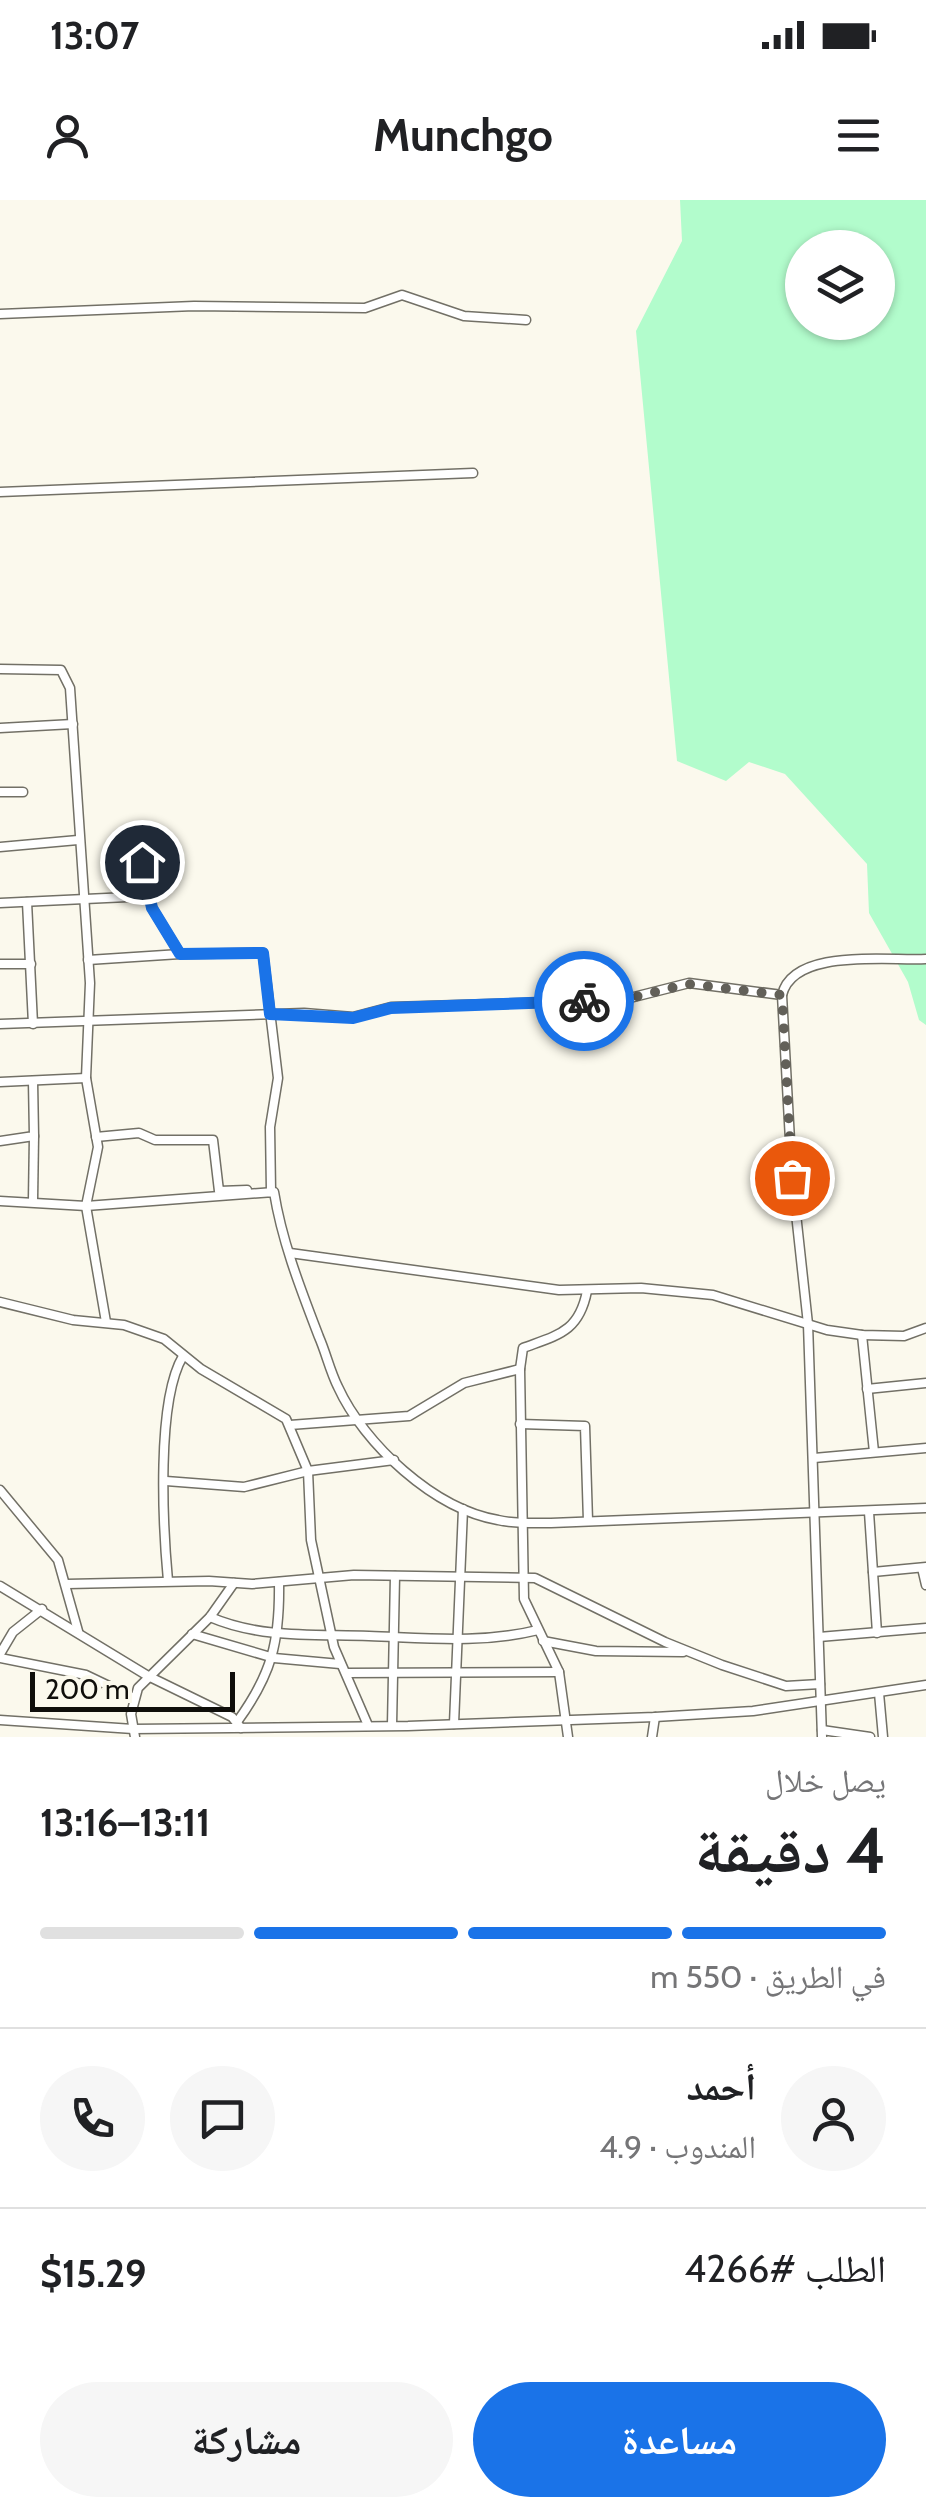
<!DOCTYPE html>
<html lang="ar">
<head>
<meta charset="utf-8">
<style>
	body { margin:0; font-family:Cabin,"Noto Naskh Arabic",sans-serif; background:#f6f6f6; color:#202124; direction:rtl; height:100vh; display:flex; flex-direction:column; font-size:38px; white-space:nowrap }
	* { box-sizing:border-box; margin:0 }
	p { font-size:32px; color:#757577 }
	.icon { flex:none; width:55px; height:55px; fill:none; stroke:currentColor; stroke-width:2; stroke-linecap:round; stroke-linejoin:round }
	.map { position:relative; height:1537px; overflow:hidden; direction:ltr }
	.sheet { display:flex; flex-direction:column; background:#fff; flex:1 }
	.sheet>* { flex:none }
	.tools { position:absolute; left:785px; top:30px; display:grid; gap:20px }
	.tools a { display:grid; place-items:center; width:110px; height:110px; border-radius:50%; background:#fff; box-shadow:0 2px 8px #0004; font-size:50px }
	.scale { position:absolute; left:30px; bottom:25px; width:205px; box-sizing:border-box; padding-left:10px; border:5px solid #0f0e0a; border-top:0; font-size:28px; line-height:35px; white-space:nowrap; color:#0f0e0a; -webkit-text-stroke:8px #fbf9ed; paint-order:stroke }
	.pin { position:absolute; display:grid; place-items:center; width:85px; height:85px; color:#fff; margin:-42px; border:5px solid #fff; border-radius:50%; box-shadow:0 2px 10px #0007 }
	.courier { position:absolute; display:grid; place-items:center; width:100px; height:100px; margin:-50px; border:8px solid #1a73e8; border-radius:50%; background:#fff; color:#222; box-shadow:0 2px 12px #0007 }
	.headline em { font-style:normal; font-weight:700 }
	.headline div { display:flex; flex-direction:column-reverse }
	.headline { display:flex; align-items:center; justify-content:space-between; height:170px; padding:0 40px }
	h1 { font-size:65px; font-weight:700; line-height:75px }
	.bar { display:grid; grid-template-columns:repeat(4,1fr); gap:15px 10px; align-content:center; height:120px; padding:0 40px }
	.bar i { height:12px; border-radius:8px; background:#e0e0e0 }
	.bar .selected { background:#1a73e8 }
	.bar p { grid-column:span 4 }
	.line { display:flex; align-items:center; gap:25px; padding:0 40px; border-top:2px solid #e0e0e0 }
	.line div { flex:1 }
	.round { display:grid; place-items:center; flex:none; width:105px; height:105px; border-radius:52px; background:#f6f6f6 }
	.cta { display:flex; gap:20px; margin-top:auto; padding:20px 40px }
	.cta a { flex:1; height:115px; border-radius:60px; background:#1a73e8; color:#fff; font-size:40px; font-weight:700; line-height:115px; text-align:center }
	.cta a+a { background:#f6f6f6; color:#202124 }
	.status { display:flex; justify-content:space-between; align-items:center; height:70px; padding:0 50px; background:#fff; direction:ltr }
	.status svg { height:28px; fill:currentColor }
	header { display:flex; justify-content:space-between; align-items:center; height:130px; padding:0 40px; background:#fff; font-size:45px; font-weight:700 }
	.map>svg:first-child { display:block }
</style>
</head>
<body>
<div class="status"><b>13:07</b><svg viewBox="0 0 49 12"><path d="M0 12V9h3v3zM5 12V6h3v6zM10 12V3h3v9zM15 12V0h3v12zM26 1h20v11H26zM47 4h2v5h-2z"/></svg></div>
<header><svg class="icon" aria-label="menu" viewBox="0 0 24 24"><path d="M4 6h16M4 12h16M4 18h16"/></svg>Munchgo<svg class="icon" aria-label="person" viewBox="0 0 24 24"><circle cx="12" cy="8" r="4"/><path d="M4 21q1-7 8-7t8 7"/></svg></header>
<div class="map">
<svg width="926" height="1537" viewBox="0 0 926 1537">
	<rect width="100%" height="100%" fill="#fbf9ed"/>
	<!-- green -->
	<path fill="#b2fccc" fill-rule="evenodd" d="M 680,0 L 926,0 L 926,825 L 919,820 L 908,782 L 869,713 L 867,664 L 785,574 L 749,562 L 726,581 L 677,561 L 636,131 L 682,41 ZM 802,48 L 878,48 L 878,122 L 802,122 Z"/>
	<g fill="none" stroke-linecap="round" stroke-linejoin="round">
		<!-- minor casing -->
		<g stroke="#727066" stroke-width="11">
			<g id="minor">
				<polyline points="0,114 194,106 365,108 402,95 464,116 526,120"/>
				<polyline points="0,292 473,273"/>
				<polyline points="0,469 61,470 70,488 90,783 86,878 98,947 86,1006 106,1122"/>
				<polyline points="0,528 73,524"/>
				<polyline points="0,592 23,592"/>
				<polyline points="139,639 152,708 180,754 263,753 278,878 270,927 271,991"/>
				<polyline points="0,647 78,640"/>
				<polyline points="27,702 33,824"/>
				<polyline points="0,703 149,696"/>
				<polyline points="88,760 180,754"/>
				<polyline points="0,764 31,764"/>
				<polyline points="0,824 304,813 353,817 391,807 622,800 689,783 782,795"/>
				<polyline points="0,882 86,878"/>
				<polyline points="96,937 139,933 155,940 213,940 219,991 247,990"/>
				<polyline points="0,941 34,936 33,881"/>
				<polyline points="33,1000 34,936"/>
				<path d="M 0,1001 L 86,1006 L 274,992 C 282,1042 301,1090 319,1137 C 326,1153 330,1171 338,1187 C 364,1244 434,1309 498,1320 C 515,1324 533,1323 551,1323 L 926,1308"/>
				<polyline points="290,1053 559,1090 641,1088 713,1095 827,1130 862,1135 904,1136 926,1128"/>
				<polyline points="0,1102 73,1120 124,1125 164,1139 201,1169 286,1219 308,1271 311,1340 334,1447 367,1523"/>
				<polyline points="862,1135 874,1252"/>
				<polyline points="867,1189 926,1183"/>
				<polyline points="520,1224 585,1226 588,1321"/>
				<polyline points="290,1225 409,1216 464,1183 520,1169"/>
				<polyline points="814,1258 926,1248"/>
				<polyline points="166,1281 244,1287 308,1271 394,1260"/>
				<polyline points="0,1290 58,1360 78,1431"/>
				<polyline points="869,1312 877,1433"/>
				<polyline points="922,1368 926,1385"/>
				<polyline points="873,1372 926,1367"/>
				<path d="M 168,1381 C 163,1327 156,1201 183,1156"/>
				<polyline points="67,1384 209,1381 252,1384 354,1375 535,1378 665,1442 722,1465 786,1486 820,1484"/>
				<polyline points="0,1386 148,1476 232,1517 241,1528"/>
				<path d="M 210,1417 C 261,1439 315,1434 369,1436 C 426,1438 481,1444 538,1430"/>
				<polyline points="192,1434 274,1458 340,1464"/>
				<polyline points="819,1437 926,1428"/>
				<polyline points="543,1441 596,1451 683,1452"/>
				<polyline points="0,1454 13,1432 42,1409"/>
				<polyline points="0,1458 86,1475 134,1498"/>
				<polyline points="346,1473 559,1472"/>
				<polyline points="879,1493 883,1537"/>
				<polyline points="0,1520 133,1529 408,1526 655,1517 753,1511 926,1485"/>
				<path d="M 237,1522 C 272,1474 280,1441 279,1382"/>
				<polyline points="454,1524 463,1309"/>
				<polyline points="392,1525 395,1376"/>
				<polyline points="822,1530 870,1537"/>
				<polyline points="135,1537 131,1514 138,1488 210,1417 234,1383"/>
				<path d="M 568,1537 L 559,1472 L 524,1399 L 520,1169 L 523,1148 C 558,1135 579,1132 587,1091"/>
				<polyline points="652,1537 655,1517"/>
				<path d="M 822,1537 L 808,1124 L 792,977 L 782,795 C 793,748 886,761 926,759"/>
			</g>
		</g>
		<!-- minor -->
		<use href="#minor" stroke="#fff" stroke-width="8"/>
	</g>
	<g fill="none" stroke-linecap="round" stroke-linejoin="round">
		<!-- done -->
		<polyline stroke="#626059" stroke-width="10" stroke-dasharray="0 18" points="584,801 622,800 688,784 782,795 792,978"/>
		<!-- route -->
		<polyline stroke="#1a73e8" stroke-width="12" points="142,662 152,708 180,754 263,753 270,814 353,818 391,808 584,801"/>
	</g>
</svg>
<div class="tools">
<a><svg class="icon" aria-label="layers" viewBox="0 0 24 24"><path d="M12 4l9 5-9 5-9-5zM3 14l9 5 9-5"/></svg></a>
</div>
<div class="scale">200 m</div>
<div class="pin" style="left:792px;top:978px;background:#ea580c"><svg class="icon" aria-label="bag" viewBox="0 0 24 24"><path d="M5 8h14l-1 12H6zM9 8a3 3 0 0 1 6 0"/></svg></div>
<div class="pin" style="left:142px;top:662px;background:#1f2937"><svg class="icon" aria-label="home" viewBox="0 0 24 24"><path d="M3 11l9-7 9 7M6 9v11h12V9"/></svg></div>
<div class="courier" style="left:584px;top:801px"><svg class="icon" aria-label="bike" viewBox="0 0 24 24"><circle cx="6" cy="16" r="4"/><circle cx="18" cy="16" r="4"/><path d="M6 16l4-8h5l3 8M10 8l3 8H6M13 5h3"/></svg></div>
</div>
<section class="sheet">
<div class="headline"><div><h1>4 دقيقة</h1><p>يصل خلال</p></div><em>13:11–13:16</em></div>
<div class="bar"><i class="selected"></i><i class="selected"></i><i class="selected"></i><i></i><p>في الطريق · 550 m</p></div>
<div class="line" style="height:180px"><a class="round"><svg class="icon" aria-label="person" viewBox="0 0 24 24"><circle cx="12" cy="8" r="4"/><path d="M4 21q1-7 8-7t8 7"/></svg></a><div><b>أحمد</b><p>المندوب · 4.9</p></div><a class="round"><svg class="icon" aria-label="chat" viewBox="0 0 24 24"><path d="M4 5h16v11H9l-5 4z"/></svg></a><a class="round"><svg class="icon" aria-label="phone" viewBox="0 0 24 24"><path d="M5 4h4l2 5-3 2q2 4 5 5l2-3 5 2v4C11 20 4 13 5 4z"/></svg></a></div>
<div class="line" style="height:130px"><div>الطلب #4266</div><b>$15.29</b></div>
<div class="cta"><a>مساعدة</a><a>مشاركة</a></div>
</section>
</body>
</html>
